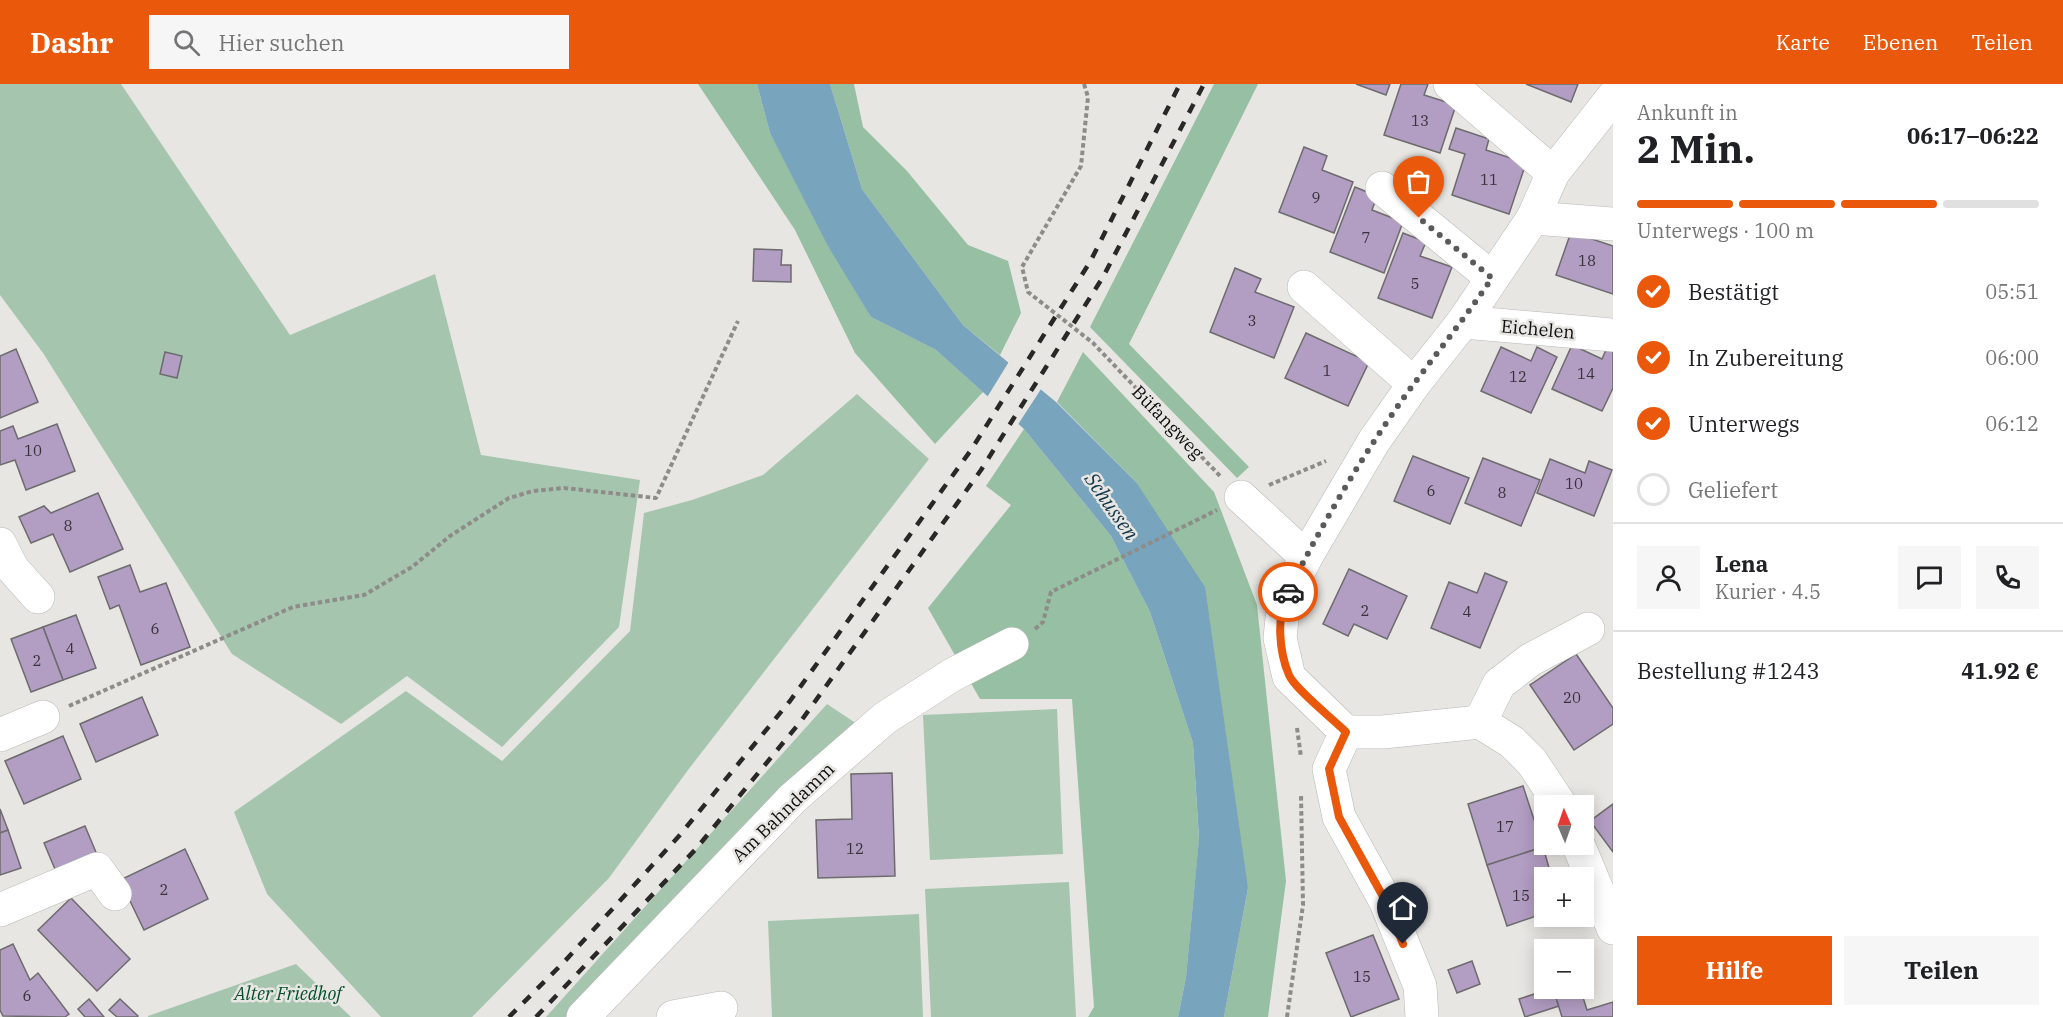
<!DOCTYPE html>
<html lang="de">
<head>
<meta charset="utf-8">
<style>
	body { margin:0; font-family:"IBM Plex Serif",serif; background:#f6f6f6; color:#202124; height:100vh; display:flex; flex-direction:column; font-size:22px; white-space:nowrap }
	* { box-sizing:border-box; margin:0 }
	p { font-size:20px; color:#757577 }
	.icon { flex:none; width:33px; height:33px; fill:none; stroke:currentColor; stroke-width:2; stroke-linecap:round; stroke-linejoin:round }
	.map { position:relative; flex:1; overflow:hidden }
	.sheet { display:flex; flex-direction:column; background:#fff; width:450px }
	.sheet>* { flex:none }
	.needle { width:39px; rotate:358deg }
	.fabs { position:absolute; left:1534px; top:711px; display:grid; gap:12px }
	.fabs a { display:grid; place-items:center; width:60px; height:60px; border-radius:0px; background:#fff; box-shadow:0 3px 15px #0003; font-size:30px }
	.pin { position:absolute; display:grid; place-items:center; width:51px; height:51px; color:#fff; margin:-62px -26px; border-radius:50% 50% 50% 0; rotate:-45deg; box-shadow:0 0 6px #0007 }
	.pin .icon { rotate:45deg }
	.courier { position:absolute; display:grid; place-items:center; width:60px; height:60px; margin:-30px; border:4px solid #ea580c; border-radius:50%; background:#fff; color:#222; box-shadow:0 2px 8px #0007 }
	.head em { font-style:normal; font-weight:800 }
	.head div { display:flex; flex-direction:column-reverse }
	.head { display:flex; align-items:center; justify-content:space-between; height:102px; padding:0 24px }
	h1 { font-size:39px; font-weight:800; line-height:45px }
	.bar { display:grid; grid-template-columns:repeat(4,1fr); gap:9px 6px; align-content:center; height:72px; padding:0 24px }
	.bar i { height:8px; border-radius:4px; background:#e0e0e0 }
	.bar .on { background:#ea580c }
	.bar p { grid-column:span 4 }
	.line { display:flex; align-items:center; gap:15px; padding:0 24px; border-top:2px solid #e0e0e0 }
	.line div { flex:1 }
	.round { display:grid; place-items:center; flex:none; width:63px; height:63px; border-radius:0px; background:#f6f6f6 }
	ol { padding:0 24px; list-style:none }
	li { display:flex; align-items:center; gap:18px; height:66px }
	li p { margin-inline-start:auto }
	li .icon { padding:6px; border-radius:50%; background:#ea580c; color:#fff; stroke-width:4 }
	li:last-child { color:#757577 }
	li i { width:33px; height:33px; border:3px solid #e0e0e0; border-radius:50% }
	.cta { display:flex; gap:12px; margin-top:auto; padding:12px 24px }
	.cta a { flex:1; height:69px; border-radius:0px; background:#ea580c; color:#fff; font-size:24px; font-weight:800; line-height:69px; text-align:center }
	.cta a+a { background:#f6f6f6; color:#202124 }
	header { display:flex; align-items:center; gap:36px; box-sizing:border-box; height:84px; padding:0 30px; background:#ea580c; color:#fff }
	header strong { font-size:28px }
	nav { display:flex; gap:33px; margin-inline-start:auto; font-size:21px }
	.search { width:420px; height:54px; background:#f6f6f6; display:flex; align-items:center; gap:15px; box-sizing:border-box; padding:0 21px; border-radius:0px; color:#757577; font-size:22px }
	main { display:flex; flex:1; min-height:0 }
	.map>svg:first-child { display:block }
</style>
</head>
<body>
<header>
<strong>Dashr</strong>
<div class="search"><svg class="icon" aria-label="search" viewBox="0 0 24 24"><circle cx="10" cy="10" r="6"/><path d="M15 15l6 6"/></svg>Hier suchen</div>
<nav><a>Karte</a><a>Ebenen</a><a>Teilen</a></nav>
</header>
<main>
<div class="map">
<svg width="1613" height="933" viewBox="0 0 1613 933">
	<rect width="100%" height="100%" fill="#e8e6e2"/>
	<!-- green -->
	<g fill="#a6c5af">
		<polygon points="0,0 121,0 290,251 435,190 481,371 640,396 619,543 502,663 407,592 341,640 232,570 43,269 0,211"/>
		<polygon points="857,310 929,375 688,686 609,794 472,933 381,933 267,810 234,728 406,607 502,677 630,547 644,429 692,416 763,391"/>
		<polygon points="827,620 863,644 572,933 546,933"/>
		<polygon points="1057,625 1063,770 930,776 923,631"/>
		<polygon points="1069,798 1076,933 931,933 925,805"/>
		<polygon points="919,830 923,933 772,933 768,837"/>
		<polygon points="296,880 351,933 148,933 148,932"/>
	</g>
	<!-- forest -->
	<g fill="#96bfa3">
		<polygon points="698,0 757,0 770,49 871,233 936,266 983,308 935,360 855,269 795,146"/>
		<polygon points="830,0 854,0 863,43 907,87 968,161 1008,177 1021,229 1000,271 963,241 862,105"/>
		<polygon points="1214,0 1258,0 1129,260 1249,383 1237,394 1090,243"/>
		<polygon points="1083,268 1214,408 1257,521 1286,797 1268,933 1224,933 1248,804 1136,398 1057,318"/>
		<polygon points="1024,345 1111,452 1150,528 1193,659 1199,756 1186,893 1178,933 1088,933 1094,923 1072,615 980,615 928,524 1011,421 986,402"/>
	</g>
	<!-- water -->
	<polygon fill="#78a4bd" points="757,0 830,0 862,105 963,241 1056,318 1136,398 1205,503 1248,804 1224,933 1178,933 1186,893 1199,754 1193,659 1150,528 1111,452 1024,345 936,266 871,233 828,162 770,49"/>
	<!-- pier -->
	<polygon fill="#e8e6e2" points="1010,276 1043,302 1017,342 986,315"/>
	<!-- building -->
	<g fill="#b29dc3" stroke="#6d6b6e" stroke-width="1.5">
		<polygon points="1356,0 1390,0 1386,11"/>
		<polygon points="1401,0 1428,0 1424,11 1456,21 1440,69 1384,51"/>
		<polygon points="1526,0 1578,0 1571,18"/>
		<polygon points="1456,44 1489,55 1486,66 1526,79 1509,130 1452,111 1465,70 1449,65"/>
		<polygon points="1304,63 1327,72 1322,86 1353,98 1334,149 1279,128"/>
		<polygon points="1355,103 1377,112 1372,126 1403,138 1384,189 1330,168"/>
		<polygon points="1571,148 1613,162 1613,210 1556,191"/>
		<polygon points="1403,149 1426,158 1420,172 1452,183 1432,234 1378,214"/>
		<polygon points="754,165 782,166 781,181 791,181 791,198 753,197"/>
		<polygon points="1235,184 1261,195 1255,208 1294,223 1274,274 1210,248"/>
		<polygon points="1306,249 1369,278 1348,322 1285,294"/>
		<polygon points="1572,261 1602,275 1608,261 1613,264 1613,304 1602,327 1552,305"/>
		<polygon points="1501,263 1531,277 1537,263 1557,273 1531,329 1481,307"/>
		<polygon points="16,265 38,318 0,334 0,272"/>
		<polygon points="165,268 182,272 177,294 160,290"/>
		<polygon points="57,340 75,387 26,406 15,376 0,381 0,347 13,342 18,355"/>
		<polygon points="1413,372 1469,394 1450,440 1394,417"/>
		<polygon points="1483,374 1540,396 1521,442 1465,419"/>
		<polygon points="1550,375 1585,389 1589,377 1612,386 1594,432 1537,409"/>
		<polygon points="98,409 123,465 70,488 53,450 31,459 19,433 44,422 51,429"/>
		<polygon points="130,481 140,508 166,499 190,563 141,581 119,521 110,525 98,493"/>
		<polygon points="1349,485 1407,512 1387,555 1354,540 1348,552 1323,540"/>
		<polygon points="1485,489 1507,498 1480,564 1431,544 1449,498 1477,509"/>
		<polygon points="76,531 96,584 63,596 43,543"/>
		<polygon points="43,543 63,596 31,608 11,555"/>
		<polygon points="1576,570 1613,624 1613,640 1574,666 1530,601"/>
		<polygon points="142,613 158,651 96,678 80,640"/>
		<polygon points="63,652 81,695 24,720 5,677"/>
		<polygon points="892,689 895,792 818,794 816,736 852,735 851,690"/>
		<polygon points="1523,702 1543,763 1487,781 1468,720"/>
		<polygon points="1613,720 1613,768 1590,737"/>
		<polygon points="0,725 8,746 0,749"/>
		<polygon points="85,742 98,773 57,790 44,759"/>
		<polygon points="8,746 21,784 0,791 0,749"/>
		<polygon points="1543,763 1552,794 1545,794 1545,829 1507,842 1487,781"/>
		<polygon points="185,765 208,815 144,846 120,796"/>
		<polygon points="71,814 130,875 97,907 38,846"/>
		<polygon points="1373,851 1399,915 1351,933 1326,869"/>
		<polygon points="13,860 30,896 38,889 69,930 65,933 3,932 0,926 0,866"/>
		<polygon points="1472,877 1480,900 1457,909 1448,886"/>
		<polygon points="1553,904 1559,922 1525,933 1519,915"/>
		<polygon points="1553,904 1580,904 1587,926 1613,918 1613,933 1562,933"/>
		<polygon points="89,915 104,933 85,933 78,925"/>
		<polygon points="120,915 138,932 137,933 117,933 109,926"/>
	</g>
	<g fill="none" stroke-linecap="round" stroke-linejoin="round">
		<!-- minor casing -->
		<g stroke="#b8b7b3" stroke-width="34">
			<g id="minor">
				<polyline points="1450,0 1553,89"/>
				<polyline points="1382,104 1492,194"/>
				<polyline points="1533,134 1613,140"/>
				<polyline points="1304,203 1414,300"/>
				<polyline points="1463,238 1613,251"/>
				<polyline points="1241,413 1306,473"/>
				<polyline points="0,460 12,484 38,513"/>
				<polyline points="1480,638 1499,600 1530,576 1588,545"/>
				<polyline points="1346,648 1289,593 1280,554 1284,516 1306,473 1374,357 1414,300 1463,238 1533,134 1553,89 1613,13"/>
				<polyline points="1346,648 1329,685 1339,733 1386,818 1420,902 1422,933"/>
				<polyline points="1346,648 1383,648 1480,638 1512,658 1532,678 1561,722"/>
				<polyline points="0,651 43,633"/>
				<polyline points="1578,760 1613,844"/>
				<polyline points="0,826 97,785 115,810"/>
				<polyline points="583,933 793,714 885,634 952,591 1012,560"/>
				<polyline points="673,933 721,924"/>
			</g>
		</g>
		<!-- path -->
		<g stroke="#8e8c89" stroke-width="4" stroke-dasharray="4.5 3" stroke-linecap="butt">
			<polyline points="1084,0 1088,13 1081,82 1022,183 1028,208 1093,259 1221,393"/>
			<polyline points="1269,401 1326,377"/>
			<polyline points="1035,545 1043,538 1051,508 1217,426"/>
			<polyline points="69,622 293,523 364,511 412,483 450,452 509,414 533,407 564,404 656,414 738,237"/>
			<polyline points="1297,644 1301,673"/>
			<polyline points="1287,933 1303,821 1301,710"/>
		</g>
		<!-- minor -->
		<use href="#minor" stroke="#fff" stroke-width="33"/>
		<!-- rail -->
		<g stroke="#2a2827" stroke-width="4.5" stroke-dasharray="10 10" stroke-linecap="butt">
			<polyline points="509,933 564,878 679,752 790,617 971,366 1090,178 1180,0"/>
			<polyline points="536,933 695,766 801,637 981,386 1103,193 1204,0"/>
		</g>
	</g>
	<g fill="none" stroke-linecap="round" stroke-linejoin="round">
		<!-- done -->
		<path stroke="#5b5a58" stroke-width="6" stroke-dasharray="0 10.8" d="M 1288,508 C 1324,436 1366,365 1413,301 C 1440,265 1467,231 1492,194 L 1419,134"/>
		<!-- route -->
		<path stroke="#ea580c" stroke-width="8" d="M 1288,508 C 1276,531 1279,568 1289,591 C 1294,604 1334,636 1346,648 L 1329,685 L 1339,733 L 1386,818 L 1403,860"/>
	</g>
	<g text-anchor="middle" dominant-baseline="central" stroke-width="5" stroke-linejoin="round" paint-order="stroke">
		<!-- number labels -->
		<g font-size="15" fill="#38323a">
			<text x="1420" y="36">13</text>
			<text x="1489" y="95">11</text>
			<text x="1316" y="113">9</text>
			<text x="1366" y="153">7</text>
			<text x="1587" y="176">18</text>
			<text x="1415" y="199">5</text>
			<text x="1252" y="236">3</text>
			<text x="1327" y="286">1</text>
			<text x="1586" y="289">14</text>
			<text x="1518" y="292">12</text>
			<text x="33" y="366">10</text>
			<text x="1574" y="399">10</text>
			<text x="1431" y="406">6</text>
			<text x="1502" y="408">8</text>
			<text x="68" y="441">8</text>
			<text x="1365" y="526">2</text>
			<text x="1467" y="527">4</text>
			<text x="155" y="544">6</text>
			<text x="70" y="564">4</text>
			<text x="37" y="576">2</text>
			<text x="1572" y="613">20</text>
			<text x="1505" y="742">17</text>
			<text x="855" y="764">12</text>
			<text x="164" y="805">2</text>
			<text x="1521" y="811">15</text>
			<text x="1362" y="892">15</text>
			<text x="27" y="911">6</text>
		</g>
		<!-- street labels -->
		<g font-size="18" fill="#0f0e0d" stroke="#e8e6e2">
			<text transform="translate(1538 245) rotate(5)">Eichelen</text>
			<text transform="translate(1168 338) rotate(46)">Büfangweg</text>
			<text transform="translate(783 728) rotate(-44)">Am Bahndamm</text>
		</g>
		<!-- park labels -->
		<g font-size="18" font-style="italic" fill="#064f2c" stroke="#e8e6e2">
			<text x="288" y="909">Alter Friedhof</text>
		</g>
		<!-- water labels -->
		<g font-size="20" font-style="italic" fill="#103749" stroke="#e8e6e2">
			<text transform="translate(1112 422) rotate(55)">Schussen</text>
		</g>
	</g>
</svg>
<div class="fabs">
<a><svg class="needle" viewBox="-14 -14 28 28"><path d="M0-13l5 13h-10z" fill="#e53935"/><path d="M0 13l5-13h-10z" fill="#757577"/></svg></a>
<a>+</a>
<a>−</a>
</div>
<div class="pin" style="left:1419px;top:134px;background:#ea580c"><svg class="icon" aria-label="bag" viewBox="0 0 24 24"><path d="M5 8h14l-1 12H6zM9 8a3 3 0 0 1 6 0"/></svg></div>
<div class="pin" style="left:1403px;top:860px;background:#1f2937"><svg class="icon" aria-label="home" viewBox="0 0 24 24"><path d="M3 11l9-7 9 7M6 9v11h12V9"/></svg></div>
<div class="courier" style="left:1288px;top:508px"><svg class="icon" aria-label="car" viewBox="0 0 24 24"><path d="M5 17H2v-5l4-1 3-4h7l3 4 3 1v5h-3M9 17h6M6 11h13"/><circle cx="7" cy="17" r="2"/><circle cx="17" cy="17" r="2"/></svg></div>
</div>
<section class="sheet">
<div class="head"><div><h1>2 Min.</h1><p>Ankunft in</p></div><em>06:17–06:22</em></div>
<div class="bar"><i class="on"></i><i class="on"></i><i class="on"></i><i></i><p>Unterwegs · 100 m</p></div>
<ol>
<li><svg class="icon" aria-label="check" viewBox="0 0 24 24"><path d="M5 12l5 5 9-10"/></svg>Bestätigt<p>05:51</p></li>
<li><svg class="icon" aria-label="check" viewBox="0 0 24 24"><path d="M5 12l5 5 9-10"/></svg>In Zubereitung<p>06:00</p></li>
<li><svg class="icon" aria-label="check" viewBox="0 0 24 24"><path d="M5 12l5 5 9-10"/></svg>Unterwegs<p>06:12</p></li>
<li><i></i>Geliefert</li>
</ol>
<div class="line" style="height:108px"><a class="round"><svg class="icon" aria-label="person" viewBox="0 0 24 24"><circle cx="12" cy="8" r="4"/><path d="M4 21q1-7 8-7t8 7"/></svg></a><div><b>Lena</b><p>Kurier · 4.5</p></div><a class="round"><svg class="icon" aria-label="chat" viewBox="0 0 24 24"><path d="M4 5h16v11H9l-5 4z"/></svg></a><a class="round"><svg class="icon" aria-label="phone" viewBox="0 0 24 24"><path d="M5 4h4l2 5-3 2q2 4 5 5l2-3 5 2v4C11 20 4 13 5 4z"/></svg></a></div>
<div class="line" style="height:78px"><div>Bestellung #1243</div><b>41.92 €</b></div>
<div class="cta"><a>Hilfe</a><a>Teilen</a></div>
</section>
</main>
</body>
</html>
